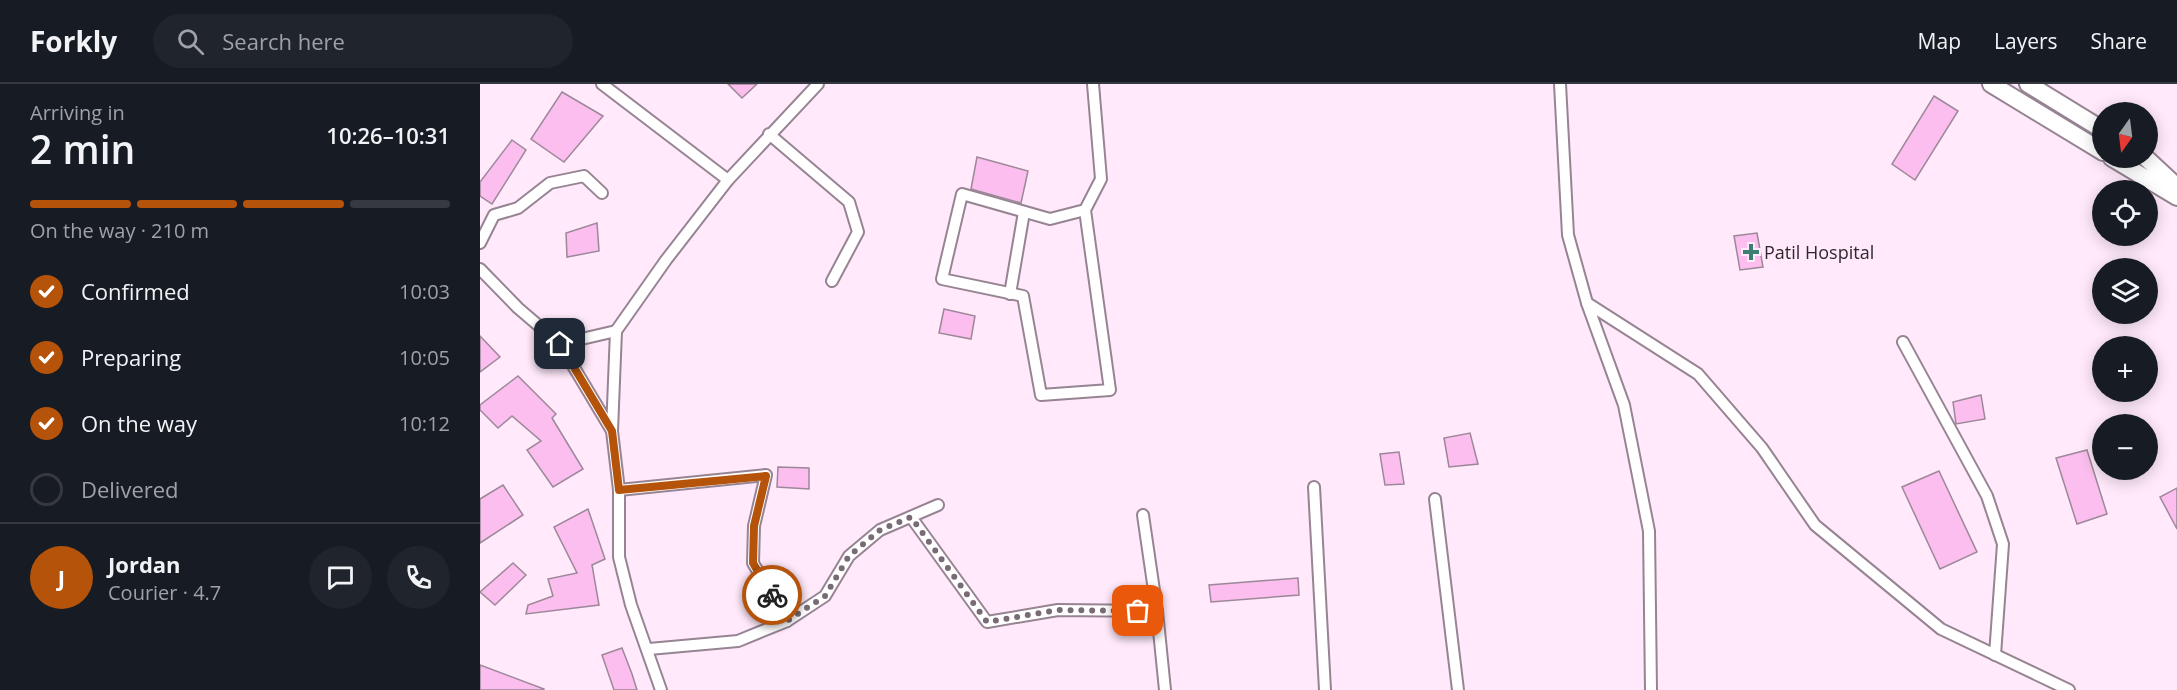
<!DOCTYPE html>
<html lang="en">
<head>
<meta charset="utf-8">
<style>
	body { margin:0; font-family:"Open Sans",sans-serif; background:#20242c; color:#f1f3f6; height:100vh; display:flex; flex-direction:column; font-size:22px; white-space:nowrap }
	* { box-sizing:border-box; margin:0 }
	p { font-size:20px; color:#9ea1a6 }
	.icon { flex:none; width:33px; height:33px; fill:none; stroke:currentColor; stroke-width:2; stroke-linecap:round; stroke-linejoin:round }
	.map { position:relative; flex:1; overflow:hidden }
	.sheet { display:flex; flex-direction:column; background:#171b24; width:480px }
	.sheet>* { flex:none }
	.needle { width:39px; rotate:194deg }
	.fabs { position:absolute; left:1612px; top:18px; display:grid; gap:12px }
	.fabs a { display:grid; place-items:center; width:66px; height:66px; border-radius:50%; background:#171b24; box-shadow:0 3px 15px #0003; font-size:30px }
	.pin { position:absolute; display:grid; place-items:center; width:51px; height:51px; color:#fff; margin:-26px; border-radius:12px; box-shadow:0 3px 9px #0006 }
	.courier { position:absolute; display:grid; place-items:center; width:60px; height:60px; margin:-30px; border:4px solid #b45309; border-radius:50%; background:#fff; color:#222; box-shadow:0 2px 8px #0007 }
	.summary em { font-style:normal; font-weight:600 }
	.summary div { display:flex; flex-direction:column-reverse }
	.summary { display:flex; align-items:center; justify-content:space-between; height:102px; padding:0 30px }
	h1 { font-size:39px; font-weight:600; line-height:45px }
	.bar { display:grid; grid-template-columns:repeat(4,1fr); gap:9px 6px; align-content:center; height:72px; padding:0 30px }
	.bar i { height:8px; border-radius:4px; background:#363941 }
	.bar .active { background:#b45309 }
	.bar p { grid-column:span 4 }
	.line { display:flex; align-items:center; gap:15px; padding:0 30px; border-top:2px solid #363941 }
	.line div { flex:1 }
	.round { display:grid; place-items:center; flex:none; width:63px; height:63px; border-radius:32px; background:#20242c }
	ol { padding:0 30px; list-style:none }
	li { display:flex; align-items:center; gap:18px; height:66px }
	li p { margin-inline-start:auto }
	li .icon { padding:6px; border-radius:50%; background:#b45309; color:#fff; stroke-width:4 }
	li:last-child { color:#9ea1a6 }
	li i { width:33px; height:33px; border:3px solid #363941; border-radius:50% }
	header { display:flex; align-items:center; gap:36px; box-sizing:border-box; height:84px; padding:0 30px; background:#171b24; border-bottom:2px solid #363941 }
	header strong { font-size:28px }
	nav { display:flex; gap:33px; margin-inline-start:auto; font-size:21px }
	.search { width:420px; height:54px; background:#20242c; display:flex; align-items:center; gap:15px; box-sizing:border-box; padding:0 21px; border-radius:33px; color:#9ea1a6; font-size:22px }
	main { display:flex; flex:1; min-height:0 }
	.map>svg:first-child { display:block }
</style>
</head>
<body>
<header>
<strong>Forkly</strong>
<div class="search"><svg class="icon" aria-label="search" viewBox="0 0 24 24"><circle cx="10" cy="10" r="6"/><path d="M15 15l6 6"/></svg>Search here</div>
<nav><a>Map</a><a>Layers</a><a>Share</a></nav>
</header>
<main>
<section class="sheet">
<div class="summary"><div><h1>2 min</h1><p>Arriving in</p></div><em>10:26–10:31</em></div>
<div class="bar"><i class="active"></i><i class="active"></i><i class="active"></i><i></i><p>On the way · 210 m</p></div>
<ol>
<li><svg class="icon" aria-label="check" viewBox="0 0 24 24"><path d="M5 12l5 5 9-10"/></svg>Confirmed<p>10:03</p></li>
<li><svg class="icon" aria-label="check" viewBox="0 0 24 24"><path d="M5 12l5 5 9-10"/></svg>Preparing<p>10:05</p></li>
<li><svg class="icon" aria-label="check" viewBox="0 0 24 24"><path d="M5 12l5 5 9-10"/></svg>On the way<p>10:12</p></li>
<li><i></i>Delivered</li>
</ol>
<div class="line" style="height:108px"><b class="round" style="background:#b45309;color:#fff">J</b><div><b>Jordan</b><p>Courier · 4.7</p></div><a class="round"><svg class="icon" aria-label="chat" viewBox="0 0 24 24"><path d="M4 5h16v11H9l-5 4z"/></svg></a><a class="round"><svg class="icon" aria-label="phone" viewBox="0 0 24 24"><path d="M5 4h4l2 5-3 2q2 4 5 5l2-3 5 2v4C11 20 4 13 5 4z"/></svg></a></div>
</section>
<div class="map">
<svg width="1697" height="606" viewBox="0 0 1697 606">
	<rect width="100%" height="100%" fill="#ffe9fa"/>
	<!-- building -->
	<g fill="#fbbeef" stroke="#9c8898" stroke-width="1.5">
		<polygon points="248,0 277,0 262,14"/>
		<polygon points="82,8 123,32 84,78 51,55"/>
		<polygon points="1454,12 1478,27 1435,96 1412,80"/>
		<polygon points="32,56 46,66 12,120 0,112 0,98"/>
		<polygon points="497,73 548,87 541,119 491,105"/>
		<polygon points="117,139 119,167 87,173 86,149"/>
		<polygon points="1277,149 1283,183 1260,186 1254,152"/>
		<polygon points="464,225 495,232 491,255 459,249"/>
		<polygon points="0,252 20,273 0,288"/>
		<polygon points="38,292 76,330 72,334 103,385 73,403 47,366 61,357 32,332 18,344 0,326 0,321"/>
		<polygon points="1501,311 1505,335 1476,340 1473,318"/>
		<polygon points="990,349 998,380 969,383 964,354"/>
		<polygon points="1607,366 1627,430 1597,440 1576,374"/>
		<polygon points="919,368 924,400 905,401 900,370"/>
		<polygon points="298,383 329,384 329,405 297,403"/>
		<polygon points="1459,387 1497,468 1460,485 1422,403"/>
		<polygon points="23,401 43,431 0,459 0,415"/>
		<polygon points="1697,404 1697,445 1680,413"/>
		<polygon points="108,425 125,475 112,481 119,521 46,530 48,521 73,512 68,495 97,489 74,443"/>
		<polygon points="33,479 46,491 15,521 0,508"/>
		<polygon points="818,494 819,511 731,518 729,501"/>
		<polygon points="142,564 152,590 157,606 134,606 122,571"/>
		<polygon points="0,581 64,605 64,606 0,606"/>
	</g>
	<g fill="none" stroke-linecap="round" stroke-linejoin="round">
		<!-- street casing -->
		<g stroke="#978493" stroke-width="14">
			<g id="street">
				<polyline points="122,0 248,96"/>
				<polyline points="1080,0 1088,151 1107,219 1144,321 1169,447 1171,606"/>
				<polyline points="289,50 369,118 378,148 352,197"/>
				<polyline points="605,126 570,135 482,110 462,195 543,212 561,311 630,306 605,126 621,95 613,0"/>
				<polyline points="0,159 14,131 38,124 70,99 104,92 122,109"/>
				<polyline points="0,185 38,224 80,260"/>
				<polyline points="530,210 544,128"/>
				<polyline points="1107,219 1218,290 1282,364 1335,441 1461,545 1589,606"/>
				<polyline points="136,247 186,176 248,96 338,0"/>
				<polyline points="1423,258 1507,412 1523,460 1515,571"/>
				<polyline points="132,347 80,260 136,247 132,347 139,406 139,473 151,521 181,606"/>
				<polyline points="834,403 845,606"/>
				<polyline points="139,406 286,391 274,442 273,479 307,537"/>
				<polyline points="955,415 978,606"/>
				<polyline points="663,431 677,527"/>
				<polyline points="431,433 507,538 578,526 677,527 685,606"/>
				<polyline points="169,565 258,557 307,537 345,512 369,472 400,446 458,421"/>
			</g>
		</g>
		<!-- primary casing -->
		<g stroke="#978493" stroke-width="20">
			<g id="primary">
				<polyline points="1511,0 1623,68"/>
				<polyline points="1548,0 1623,46"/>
				<polyline points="1632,74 1697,113"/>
				<polyline points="1666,74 1697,103"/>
			</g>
		</g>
		<!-- street -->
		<use href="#street" stroke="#fff" stroke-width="10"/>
		<!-- primary -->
		<use href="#primary" stroke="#fff" stroke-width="16"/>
	</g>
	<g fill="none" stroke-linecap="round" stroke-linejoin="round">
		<!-- done -->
		<polyline stroke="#786b75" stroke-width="6" stroke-dasharray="0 10.8" points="292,511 307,537 345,512 369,472 400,446 431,433 507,538 578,526 658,527"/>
		<!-- route -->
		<polyline stroke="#b45309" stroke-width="8" points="80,260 132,347 139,406 286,392 274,442 273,479 292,511"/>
	</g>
	<!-- markers -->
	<path fill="#3c7e6f" stroke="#ffe9fa" stroke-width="2" d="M1268 159h6v6h6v6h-6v6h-6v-6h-6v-6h6z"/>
	<g text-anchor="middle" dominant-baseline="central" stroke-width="6" stroke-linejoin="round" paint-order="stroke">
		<!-- poi labels -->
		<g font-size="18" fill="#2f272d" stroke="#ffe9fa" text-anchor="start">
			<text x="1284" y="168">Patil Hospital</text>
		</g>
	</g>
</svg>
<div class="fabs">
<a><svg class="needle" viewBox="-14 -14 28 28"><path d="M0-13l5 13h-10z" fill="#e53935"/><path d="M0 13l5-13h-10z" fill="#9ea1a6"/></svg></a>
<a><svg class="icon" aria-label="locate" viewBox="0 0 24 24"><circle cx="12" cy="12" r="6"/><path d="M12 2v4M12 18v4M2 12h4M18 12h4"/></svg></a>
<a><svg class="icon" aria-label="layers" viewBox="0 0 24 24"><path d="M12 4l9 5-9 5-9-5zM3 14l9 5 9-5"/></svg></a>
<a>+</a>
<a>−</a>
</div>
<div class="pin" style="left:658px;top:527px;background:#ea580c"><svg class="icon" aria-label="bag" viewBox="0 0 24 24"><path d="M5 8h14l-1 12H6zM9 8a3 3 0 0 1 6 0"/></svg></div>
<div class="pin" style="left:80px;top:260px;background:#1f2937"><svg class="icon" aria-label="home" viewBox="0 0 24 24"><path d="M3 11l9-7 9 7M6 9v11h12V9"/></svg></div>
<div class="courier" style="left:292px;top:511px"><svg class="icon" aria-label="bike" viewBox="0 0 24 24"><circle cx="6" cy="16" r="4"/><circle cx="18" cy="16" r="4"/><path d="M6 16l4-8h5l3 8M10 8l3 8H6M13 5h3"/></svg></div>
</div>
</main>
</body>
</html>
